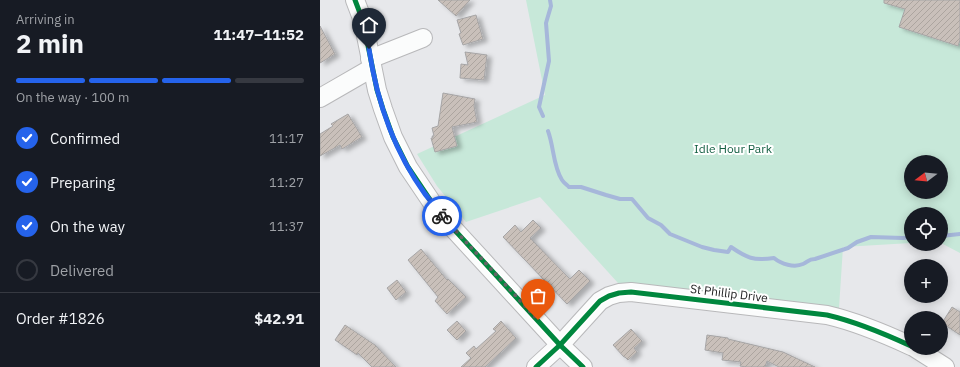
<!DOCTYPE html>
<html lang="en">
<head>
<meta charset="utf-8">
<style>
	body { margin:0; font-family:"IBM Plex Sans",sans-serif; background:#242831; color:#f1f3f6; height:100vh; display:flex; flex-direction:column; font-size:15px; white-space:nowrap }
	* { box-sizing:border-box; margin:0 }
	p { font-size:13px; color:#9ea1a6 }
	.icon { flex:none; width:22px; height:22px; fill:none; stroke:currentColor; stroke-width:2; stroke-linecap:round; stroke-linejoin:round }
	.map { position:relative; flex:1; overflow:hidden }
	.side { display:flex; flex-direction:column; background:#171b24; width:320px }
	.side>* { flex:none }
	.needle { width:26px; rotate:254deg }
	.fabs { position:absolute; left:584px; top:155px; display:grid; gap:8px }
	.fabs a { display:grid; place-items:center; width:44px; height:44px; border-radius:50%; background:#171b24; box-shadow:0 2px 10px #0003; font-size:20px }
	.pin { position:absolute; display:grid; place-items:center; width:34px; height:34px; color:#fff; margin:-41px -17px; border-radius:50% 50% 50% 0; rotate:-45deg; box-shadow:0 0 4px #0007 }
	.pin .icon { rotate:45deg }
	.courier { position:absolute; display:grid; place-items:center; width:40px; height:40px; margin:-20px; border:3px solid #2563eb; border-radius:50%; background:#fff; color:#222; box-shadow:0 1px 5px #0007 }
	.summary em { font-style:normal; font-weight:700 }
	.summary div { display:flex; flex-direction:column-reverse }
	.summary { display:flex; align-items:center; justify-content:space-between; height:68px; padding:0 16px }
	h1 { font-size:26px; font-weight:700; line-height:30px }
	.bar { display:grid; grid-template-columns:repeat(4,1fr); gap:6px 4px; align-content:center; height:48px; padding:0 16px }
	.bar i { height:5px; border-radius:3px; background:#363941 }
	.bar .current { background:#2563eb }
	.bar p { grid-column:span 4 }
	.line { display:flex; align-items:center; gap:10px; padding:0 16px; border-top:1px solid #363941 }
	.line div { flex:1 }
	ol { padding:0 16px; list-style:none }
	li { display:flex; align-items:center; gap:12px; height:44px }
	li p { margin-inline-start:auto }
	li .icon { padding:4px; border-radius:50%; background:#2563eb; color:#fff; stroke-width:4 }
	li:last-child { color:#9ea1a6 }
	li i { width:22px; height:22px; border:2px solid #363941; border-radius:50% }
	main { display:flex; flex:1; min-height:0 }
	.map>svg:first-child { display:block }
</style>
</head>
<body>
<main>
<section class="side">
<div class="summary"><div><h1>2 min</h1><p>Arriving in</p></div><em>11:47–11:52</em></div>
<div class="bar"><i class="current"></i><i class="current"></i><i class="current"></i><i></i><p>On the way · 100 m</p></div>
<ol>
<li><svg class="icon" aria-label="check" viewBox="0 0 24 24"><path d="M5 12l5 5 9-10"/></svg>Confirmed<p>11:17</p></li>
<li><svg class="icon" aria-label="check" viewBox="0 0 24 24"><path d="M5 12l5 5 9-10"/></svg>Preparing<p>11:27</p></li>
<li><svg class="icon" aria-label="check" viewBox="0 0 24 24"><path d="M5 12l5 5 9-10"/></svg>On the way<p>11:37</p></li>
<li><i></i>Delivered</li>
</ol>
<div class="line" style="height:52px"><div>Order #1826</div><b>$42.91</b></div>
</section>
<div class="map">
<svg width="640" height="367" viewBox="0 0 640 367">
	<defs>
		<pattern id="building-hatch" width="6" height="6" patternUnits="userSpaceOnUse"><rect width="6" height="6" fill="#c9c0ba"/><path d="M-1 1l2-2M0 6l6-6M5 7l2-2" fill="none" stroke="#aca59f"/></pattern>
		<filter id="shadow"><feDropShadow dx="4.5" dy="2.5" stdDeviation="2" flood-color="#0004"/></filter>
	</defs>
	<rect width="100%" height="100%" fill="#e7e8eb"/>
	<!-- green -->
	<path fill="#c7e8d9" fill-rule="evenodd" d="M 206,0 L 640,0 L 640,253 L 621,243 L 621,214 L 591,214 L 591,243 L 523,247 L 519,308 L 298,283 L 220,197 L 146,222 L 117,186 L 97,154 L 225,95 ZM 591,162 L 621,162 L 621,192 L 591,192 Z"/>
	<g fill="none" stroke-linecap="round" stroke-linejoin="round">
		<!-- stream -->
		<g stroke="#a6b7da" stroke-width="4">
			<polyline points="223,116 219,107 229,61 226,23 231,6 230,0"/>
			<path d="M 228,131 C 234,147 233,166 242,180 C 244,183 247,185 249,187 L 261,187 L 286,195 L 300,199 L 312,199 L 328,218 L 341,225 L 350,234 L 382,247 L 394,250 L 408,252 L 411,247 C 427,258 433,261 454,258 C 461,264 474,268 483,264 C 488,262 488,259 495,259 L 528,248 L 537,242 L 551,237 L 583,238 L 591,237"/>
			<polyline points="621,236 640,234"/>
		</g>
	</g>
	<!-- building -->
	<g fill="url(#building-hatch)" stroke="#a6a5a6" filter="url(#shadow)">
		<polygon points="118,0 150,0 136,16"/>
		<polygon points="564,0 640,0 640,40 638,46 579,27 585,9 564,3"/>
		<polygon points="156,15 163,39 143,45 139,34 141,33 137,20"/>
		<polygon points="0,26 15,54 0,63"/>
		<polygon points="145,52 167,55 164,80 140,78 141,64 148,65"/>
		<polygon points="123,93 155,99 154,106 157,122 132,127 137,146 115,152 111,138 113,138 112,136 114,136 112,128 118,126"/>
		<polygon points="28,114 42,137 22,149 20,145 0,156 0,134 13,126 11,124"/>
		<polygon points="213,220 221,228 210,238 250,279 259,270 270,281 247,304 183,237 195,225 201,232"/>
		<polygon points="101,249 127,280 128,279 146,297 127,314 115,301 118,297 88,260"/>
		<polygon points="77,280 86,292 76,300 67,288"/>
		<polygon points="632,307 640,312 640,335 622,323"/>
		<polygon points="137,321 146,331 137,340 127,330"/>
		<polygon points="181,321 196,338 165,367 141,367 151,358 146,353 154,346 156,349 176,331 173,329"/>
		<polygon points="25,325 55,345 76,367 52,367 38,353 37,355 15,340"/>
		<polygon points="311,329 322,341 314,348 317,352 308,360 305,357 304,357 293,345"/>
		<polygon points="387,335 408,338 408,339 463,352 495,367 459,367 447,361 445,367 426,367 420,366 421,362 402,360 403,353 385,350"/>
	</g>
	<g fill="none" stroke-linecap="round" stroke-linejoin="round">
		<!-- minor casing -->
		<g stroke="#b8b8ba" stroke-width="20">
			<g id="minor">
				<polyline points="35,0 43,21 57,90 63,109 73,137 88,167 119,213 240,345 263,367"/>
				<polyline points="50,59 103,38"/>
				<polyline points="0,98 52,68"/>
				<polyline points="595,348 625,367"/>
				<path d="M 216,367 L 240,345 L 280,301 L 289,296 L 299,293 L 311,292 L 507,315 C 537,322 563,333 591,346"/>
			</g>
		</g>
		<!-- minor -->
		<use href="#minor" stroke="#fbfcfc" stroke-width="18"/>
		<!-- cycleway casing -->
		<g stroke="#fff" stroke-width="8">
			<g id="cycleway">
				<polyline points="35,0 43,21 57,90 63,109 73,137 88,167 119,213 240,345 263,367"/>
				<path d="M 216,367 L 240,345 L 280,301 L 289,296 L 299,293 L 311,292 L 507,315 C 537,322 563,333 591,346"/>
			</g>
		</g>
		<!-- cycleway -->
		<use href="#cycleway" stroke="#00873e" stroke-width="5"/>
	</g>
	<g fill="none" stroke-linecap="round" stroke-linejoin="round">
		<!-- done -->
		<polyline stroke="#646466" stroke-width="4" stroke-dasharray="0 7.2" points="122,216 218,320"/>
		<!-- route -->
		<path stroke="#2563eb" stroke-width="5" d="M 49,49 C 57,102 73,150 105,194 C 111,201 116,209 122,216"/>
	</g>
	<g text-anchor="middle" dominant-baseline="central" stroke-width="4" stroke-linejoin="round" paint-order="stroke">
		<!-- park labels -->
		<g font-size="12" fill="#145f43" stroke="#fff">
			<text x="413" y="148">Idle Hour Park</text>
		</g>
		<!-- street labels -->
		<g font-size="12" fill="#1d1d1e" stroke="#fff">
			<text transform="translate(409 293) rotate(7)">St Phillip Drive</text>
		</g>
	</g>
</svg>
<div class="fabs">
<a><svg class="needle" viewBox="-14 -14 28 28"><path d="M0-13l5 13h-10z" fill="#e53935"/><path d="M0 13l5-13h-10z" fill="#9ea1a6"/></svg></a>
<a><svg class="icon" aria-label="locate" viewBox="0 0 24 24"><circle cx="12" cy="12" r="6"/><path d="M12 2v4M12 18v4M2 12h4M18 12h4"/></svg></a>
<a>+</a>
<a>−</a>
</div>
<div class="pin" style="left:218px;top:320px;background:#ea580c"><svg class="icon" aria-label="bag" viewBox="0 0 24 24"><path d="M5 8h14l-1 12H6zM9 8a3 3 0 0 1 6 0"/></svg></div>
<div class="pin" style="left:49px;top:49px;background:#1f2937"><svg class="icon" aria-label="home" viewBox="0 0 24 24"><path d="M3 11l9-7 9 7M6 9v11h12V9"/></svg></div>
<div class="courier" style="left:122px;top:216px"><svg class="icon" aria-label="bike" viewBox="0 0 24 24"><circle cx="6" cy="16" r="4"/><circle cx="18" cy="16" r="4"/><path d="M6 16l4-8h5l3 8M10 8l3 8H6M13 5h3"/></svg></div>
</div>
</main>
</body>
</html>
